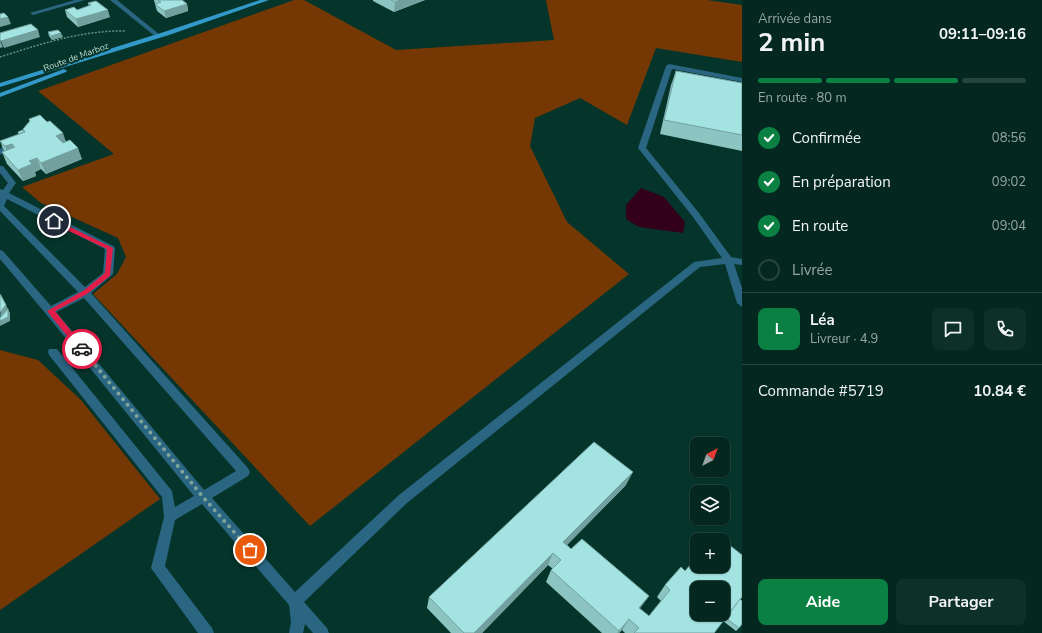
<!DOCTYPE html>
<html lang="fr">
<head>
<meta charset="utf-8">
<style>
	body { margin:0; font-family:"Nunito Sans",sans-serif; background:#0d3029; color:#f1f3f6; height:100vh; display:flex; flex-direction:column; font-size:15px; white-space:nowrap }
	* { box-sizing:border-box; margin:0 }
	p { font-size:13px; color:#97a6a5 }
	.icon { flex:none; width:22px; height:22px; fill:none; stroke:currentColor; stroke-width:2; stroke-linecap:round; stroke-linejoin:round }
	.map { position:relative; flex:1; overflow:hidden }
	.sheet { display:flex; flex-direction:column; background:#042820; width:300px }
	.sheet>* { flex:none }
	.needle { width:26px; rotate:41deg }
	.tools { position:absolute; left:690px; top:437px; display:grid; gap:8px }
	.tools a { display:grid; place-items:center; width:40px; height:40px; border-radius:8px; background:#042820; box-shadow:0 1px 3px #0004,0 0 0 1px #25443e; font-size:20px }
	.pin { position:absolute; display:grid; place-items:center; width:34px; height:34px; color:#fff; margin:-17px; border:2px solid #fff; border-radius:50%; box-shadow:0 1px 4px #0007 }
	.courier { position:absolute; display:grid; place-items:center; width:40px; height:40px; margin:-20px; border:3px solid #e11d48; border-radius:50%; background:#fff; color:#222; box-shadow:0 1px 5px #0007 }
	.headline em { font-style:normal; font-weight:700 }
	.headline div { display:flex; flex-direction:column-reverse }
	.headline { display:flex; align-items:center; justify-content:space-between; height:68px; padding:0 16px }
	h1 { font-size:26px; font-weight:700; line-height:30px }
	.bar { display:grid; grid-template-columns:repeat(4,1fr); gap:6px 4px; align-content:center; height:48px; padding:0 16px }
	.bar i { height:5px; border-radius:3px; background:#25443e }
	.bar .current { background:#0b8043 }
	.bar p { grid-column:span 4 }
	.line { display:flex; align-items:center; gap:10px; padding:0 16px; border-top:1px solid #25443e }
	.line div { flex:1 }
	.round { display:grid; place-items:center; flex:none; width:42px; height:42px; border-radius:8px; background:#0d3029 }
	ol { padding:0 16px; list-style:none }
	li { display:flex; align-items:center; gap:12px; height:44px }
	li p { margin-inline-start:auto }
	li .icon { padding:4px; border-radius:50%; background:#0b8043; color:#fff; stroke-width:4 }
	li:last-child { color:#97a6a5 }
	li i { width:22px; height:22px; border:2px solid #25443e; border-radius:50% }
	.primary-button { display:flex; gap:8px; margin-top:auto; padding:8px 16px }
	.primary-button a { flex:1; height:46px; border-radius:8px; background:#0b8043; color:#fff; font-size:16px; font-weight:700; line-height:46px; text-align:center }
	.primary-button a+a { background:#0d3029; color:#f1f3f6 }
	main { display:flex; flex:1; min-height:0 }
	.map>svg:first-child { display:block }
</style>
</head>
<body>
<main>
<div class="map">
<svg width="742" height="633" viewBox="0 0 742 633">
	<rect width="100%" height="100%" fill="#05352a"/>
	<!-- green -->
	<g fill="#753804">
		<polygon points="294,0 304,0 396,50 554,40 546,0 707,0 742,5 742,62 656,48 627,125 580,98 535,118 530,146 567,222 629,274 310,526 93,294 117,274 126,257 118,238 41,203 22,187 114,154 38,91"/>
		<polygon points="0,350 38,360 81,400 160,499 0,610"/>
	</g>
	<!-- water -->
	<polygon fill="#32001b" points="641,188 664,197 685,222 683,233 639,227 626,219 626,205"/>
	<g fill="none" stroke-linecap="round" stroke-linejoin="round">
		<!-- path -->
		<path stroke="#688e83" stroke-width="1.5" stroke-dasharray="2 1.5" stroke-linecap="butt" d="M 0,57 C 41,44 82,30 126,31"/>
		<!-- minor -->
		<g fill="#2a6582" fill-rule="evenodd">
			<polygon points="75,0 85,0 33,15 30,13"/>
			<polygon points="110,0 117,0 160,35 160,37 156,37"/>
			<path d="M 669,64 L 742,78 L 742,82 L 672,69 L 646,148 L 699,213 L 731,257 L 742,259 L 742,265 L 734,264 L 742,288 L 742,307 L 737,303 L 725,264 L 700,267 L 407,503 L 304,602 L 327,628 L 329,633 L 313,633 L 305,624 L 303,633 L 289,633 L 291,622 L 289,605 L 202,504 L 175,520 L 165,566 L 212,628 L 214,633 L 198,633 L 151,568 L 164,517 L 162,497 L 49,355 L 48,352 L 49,349 L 57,349 L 172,491 L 175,507 L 194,496 L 46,314 L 0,259 L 0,250 L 3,251 L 51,306 L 78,292 L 0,211 L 0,189 L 3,190 L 8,183 L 0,173 L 0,166 L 3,166 L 16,183 L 9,193 L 113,246 L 115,248 L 113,274 L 91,293 L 248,468 L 250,472 L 248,476 L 212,498 L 295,592 L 399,495 L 694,262 L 722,258 L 693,217 L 638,148 L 666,66 ZM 7,199 L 105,249 L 103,273 L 85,287 L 4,206 ZM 84,298 L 236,471 L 204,490 L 56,312 Z"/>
			<polygon points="16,142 19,142 19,146 10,149 0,155 0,149 4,145"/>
		</g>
		<!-- major -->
		<g fill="#3399c9" fill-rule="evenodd">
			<polygon points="260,0 269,0 169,35 0,87 0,83 164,32"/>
			<polygon points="64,69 67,71 66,72 0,97 0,93"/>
		</g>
	</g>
	<!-- wall -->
	<g fill="#8cc4c2">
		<polygon points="154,0 182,0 187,4 188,11 166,18 157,11 155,4 156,4 155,4"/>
		<polygon points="373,0 425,0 394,12 373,1"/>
		<polygon points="88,3 110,17 78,27 67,17 65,10 77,10 89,6"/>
		<polygon points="48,32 63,37 52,40 49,36"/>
		<polygon points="676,71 742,83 742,151 660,134 671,85"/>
		<polygon points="29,119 66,141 82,159 46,174 41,169 35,172 36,176 23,181 7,164 2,152 4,151 0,141 19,134 18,132 23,130 30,122"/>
		<polygon points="626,485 567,545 649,616 661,601 657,597 665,585 685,571 740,599 739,628 736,631 723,621 714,633 625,633 622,630 619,633 602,633 546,582 551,570 553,569 548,565 482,633 451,633 427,608 429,597"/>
	</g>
	<!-- shaded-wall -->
	<g fill="#72a09e">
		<polygon points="400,0 425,0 394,12 395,2"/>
		<polygon points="187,4 188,11 166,18 164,11"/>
		<polygon points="108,10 110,17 78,27 76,19"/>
		<polygon points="8,17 11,24 0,27 0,19"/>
		<polygon points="38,30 40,37 4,48 1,41"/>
		<polygon points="61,33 63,37 52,40 51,36"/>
		<polygon points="0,40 3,47 0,48"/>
		<polygon points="63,133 67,145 60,147 56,136"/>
		<polygon points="12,144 16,155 8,154 5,146"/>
		<polygon points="78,148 82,159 46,174 41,163"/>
		<polygon points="37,158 41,169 35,172 36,176 23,181 18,170 29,161"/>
		<polygon points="1,295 10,313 10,321 0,326"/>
		<polygon points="633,472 626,485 558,554 563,542"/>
		<polygon points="553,553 548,565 482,633 474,633"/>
		<polygon points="649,596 641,607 631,619 639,608"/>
		<polygon points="629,619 622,630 619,633 617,633"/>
	</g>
	<!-- building -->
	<g fill="#a3e4e2" stroke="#72a09e" fill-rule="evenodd">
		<polygon points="158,0 182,0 187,4 164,11 155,4 161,2"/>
		<polygon points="391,0 400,0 395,2"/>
		<polygon points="96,1 108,10 76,19 65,10 74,7 77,10 91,5 88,3"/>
		<polygon points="4,13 8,17 0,19 0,14"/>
		<polygon points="31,24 38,30 1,41 0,40 0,33"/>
		<polygon points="58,30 61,33 51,36 48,32"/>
		<polygon points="676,71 742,83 742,135 664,120"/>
		<polygon points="40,115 47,122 50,121 63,133 56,136 63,143 70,140 78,148 41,163 37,158 29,161 32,164 18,170 2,152 15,147 12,144 5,146 0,141 25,132 23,129 30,121 29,119"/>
		<polygon points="23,130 24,132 19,134 18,132"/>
		<polygon points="0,294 6,305 0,312"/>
		<polygon points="8,309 8,317 0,321 0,318"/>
		<path d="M 594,442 L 633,472 L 563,542 L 571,549 L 582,539 L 649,596 L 639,608 L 649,616 L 670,590 L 665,585 L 681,567 L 685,571 L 697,557 L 697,566 L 723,566 L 723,540 L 742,555 L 742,597 L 714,633 L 634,633 L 639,628 L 629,619 L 619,631 L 551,570 L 561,560 L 553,553 L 474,633 L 464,633 L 429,597 ZM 697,588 L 723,588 L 723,614 L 697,614 Z"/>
		<polygon points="716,535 723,540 712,540"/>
		<polygon points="740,599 742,601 742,624 739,628 726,618"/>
	</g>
	<!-- route -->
	<polygon fill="#e11d48" points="52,220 56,220 113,248 110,276 87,294 55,311 84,347 85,349 82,351 79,351 47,311 83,291 105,273 107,249 52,223"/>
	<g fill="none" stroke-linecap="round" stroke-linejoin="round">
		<!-- done -->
		<polyline stroke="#80a499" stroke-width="4" stroke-dasharray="0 7.2" points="82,349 203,497 250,550"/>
	</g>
	<g text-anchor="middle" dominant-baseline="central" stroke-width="4" stroke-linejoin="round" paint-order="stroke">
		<!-- far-street labels -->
		<g font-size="9" fill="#c2dfd5" stroke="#05352a">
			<text transform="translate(76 57) rotate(-20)">Route de Marboz</text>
		</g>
	</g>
</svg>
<div class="tools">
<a><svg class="needle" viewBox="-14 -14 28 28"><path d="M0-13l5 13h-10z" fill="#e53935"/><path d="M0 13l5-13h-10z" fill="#97a6a5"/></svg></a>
<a><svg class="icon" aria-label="layers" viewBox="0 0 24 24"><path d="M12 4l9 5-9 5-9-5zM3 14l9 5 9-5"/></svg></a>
<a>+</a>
<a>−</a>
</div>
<div class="pin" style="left:250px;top:550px;background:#ea580c"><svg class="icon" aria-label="bag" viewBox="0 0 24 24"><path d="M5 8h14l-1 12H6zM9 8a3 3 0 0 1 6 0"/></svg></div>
<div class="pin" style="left:54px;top:221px;background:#1f2937"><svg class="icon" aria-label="home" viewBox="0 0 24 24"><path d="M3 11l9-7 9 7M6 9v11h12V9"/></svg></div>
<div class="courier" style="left:82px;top:349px"><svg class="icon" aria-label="car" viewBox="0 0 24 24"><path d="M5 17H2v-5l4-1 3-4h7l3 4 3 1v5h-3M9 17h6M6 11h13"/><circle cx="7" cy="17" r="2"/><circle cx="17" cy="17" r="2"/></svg></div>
</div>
<section class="sheet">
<div class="headline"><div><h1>2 min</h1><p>Arrivée dans</p></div><em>09:11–09:16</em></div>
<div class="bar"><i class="current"></i><i class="current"></i><i class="current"></i><i></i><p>En route · 80 m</p></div>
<ol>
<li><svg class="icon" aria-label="check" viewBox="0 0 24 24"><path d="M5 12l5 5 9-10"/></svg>Confirmée<p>08:56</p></li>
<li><svg class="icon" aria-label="check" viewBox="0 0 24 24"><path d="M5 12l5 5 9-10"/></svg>En préparation<p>09:02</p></li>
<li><svg class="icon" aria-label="check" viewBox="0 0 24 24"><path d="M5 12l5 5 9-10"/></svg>En route<p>09:04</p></li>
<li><i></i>Livrée</li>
</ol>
<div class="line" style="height:72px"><b class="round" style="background:#0b8043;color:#fff">L</b><div><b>Léa</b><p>Livreur · 4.9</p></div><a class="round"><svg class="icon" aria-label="chat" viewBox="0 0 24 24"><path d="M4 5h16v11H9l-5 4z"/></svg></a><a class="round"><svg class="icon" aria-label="phone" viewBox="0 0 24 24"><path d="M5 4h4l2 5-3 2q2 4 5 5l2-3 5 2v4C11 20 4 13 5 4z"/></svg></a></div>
<div class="line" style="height:52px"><div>Commande #5719</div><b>10.84 €</b></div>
<div class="primary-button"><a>Aide</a><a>Partager</a></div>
</section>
</main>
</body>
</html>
